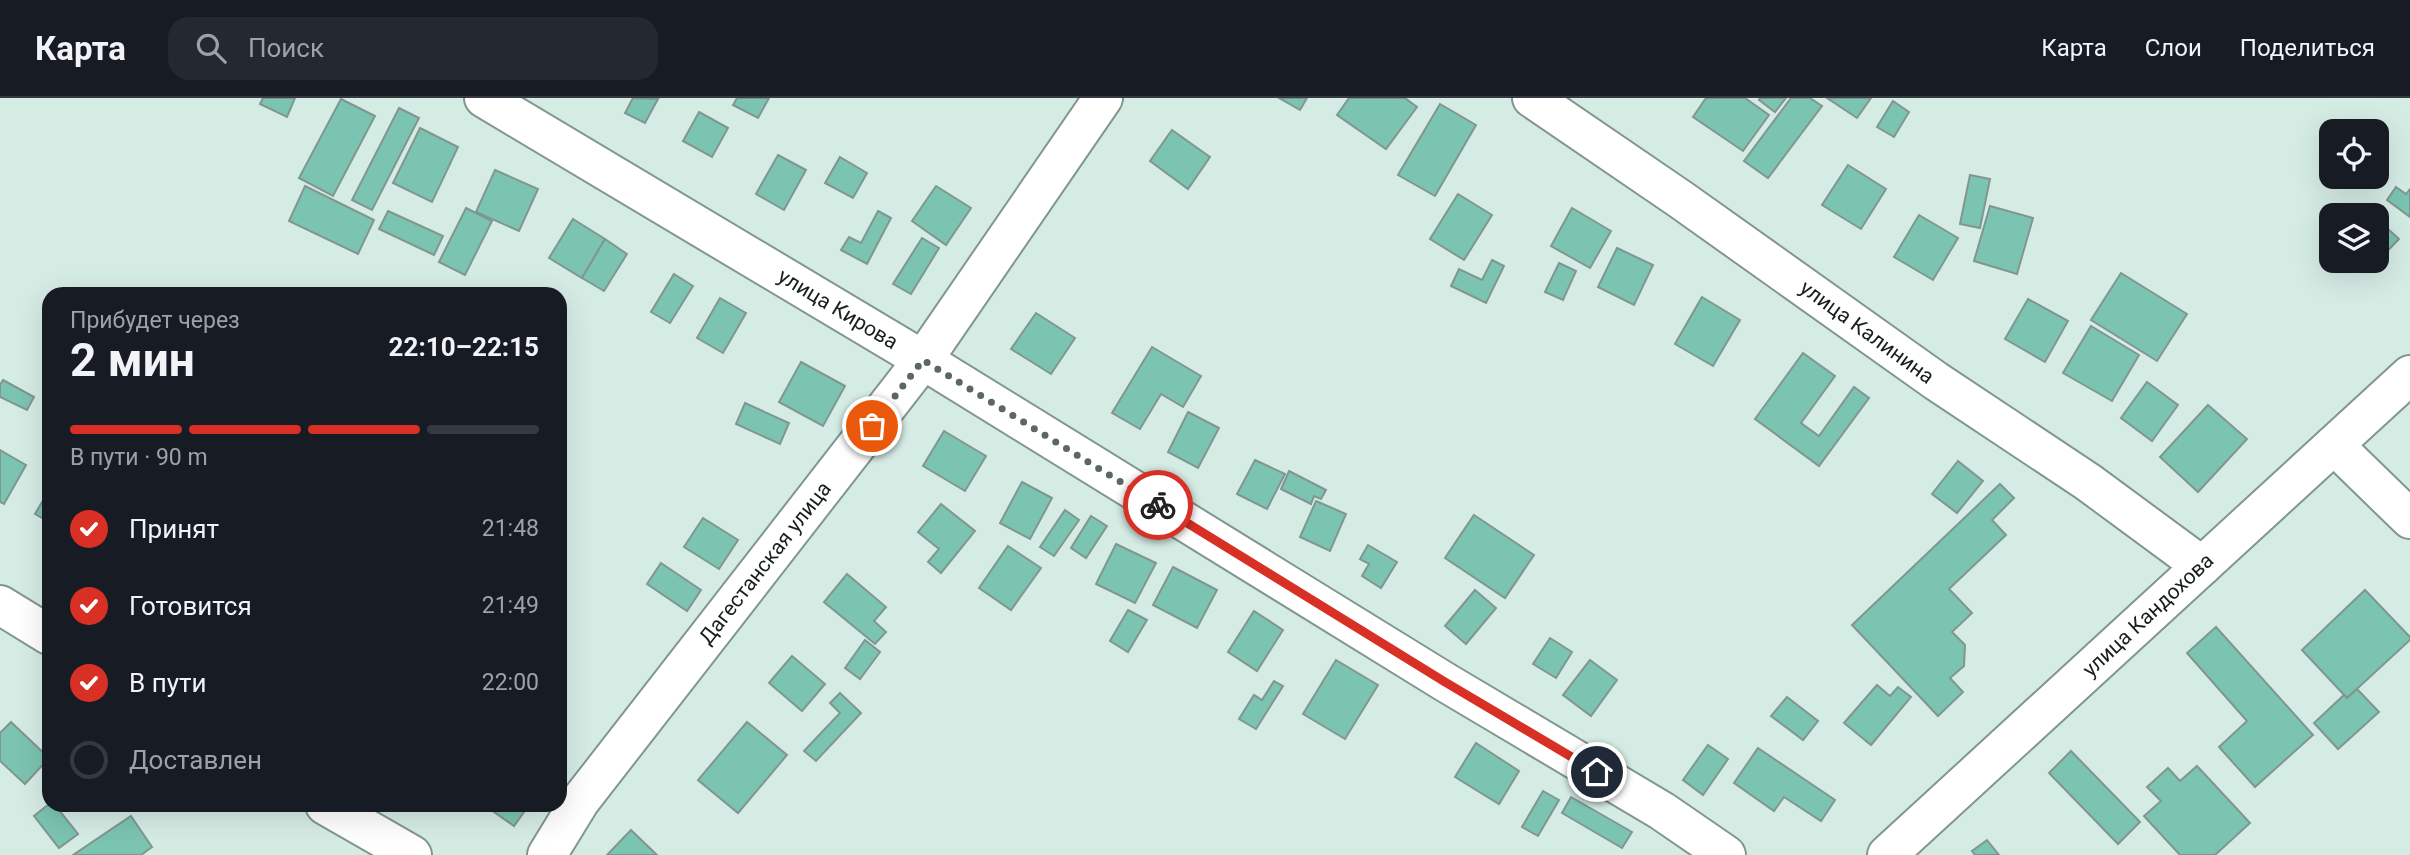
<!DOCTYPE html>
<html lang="ru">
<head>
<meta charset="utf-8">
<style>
	body { margin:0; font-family:Roboto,sans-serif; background:#242831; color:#f1f3f6; height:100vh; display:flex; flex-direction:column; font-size:26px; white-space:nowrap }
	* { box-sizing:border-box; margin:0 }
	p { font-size:23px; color:#9ea1a6 }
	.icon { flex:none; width:38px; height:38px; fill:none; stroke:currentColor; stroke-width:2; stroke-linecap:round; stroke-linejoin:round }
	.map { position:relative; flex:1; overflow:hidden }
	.sheet { position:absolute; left:42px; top:189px; width:525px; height:525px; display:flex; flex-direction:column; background:#171b24; border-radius:21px; box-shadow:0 7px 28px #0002 }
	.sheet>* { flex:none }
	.tools { position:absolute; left:2319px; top:21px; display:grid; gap:14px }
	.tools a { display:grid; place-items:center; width:70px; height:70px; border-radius:14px; background:#171b24; box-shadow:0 7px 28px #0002; font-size:35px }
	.pin { position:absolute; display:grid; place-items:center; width:60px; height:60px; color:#fff; margin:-30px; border:4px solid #fff; border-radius:50%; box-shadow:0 2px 7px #0007 }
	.courier { position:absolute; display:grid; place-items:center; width:70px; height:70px; margin:-35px; border:5px solid #d93025; border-radius:50%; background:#fff; color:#222; box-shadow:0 2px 9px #0007 }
	.headline em { font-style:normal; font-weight:700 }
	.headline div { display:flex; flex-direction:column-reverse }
	.headline { display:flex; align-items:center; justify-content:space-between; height:119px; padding:0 28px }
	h1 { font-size:46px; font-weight:700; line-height:52px }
	.bar { display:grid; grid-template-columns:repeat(4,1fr); gap:10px 7px; align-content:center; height:84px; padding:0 28px }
	.bar i { height:9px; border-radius:5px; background:#363941 }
	.bar .current { background:#d93025 }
	.bar p { grid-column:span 4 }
	ol { padding:0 28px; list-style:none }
	li { display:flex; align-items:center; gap:21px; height:77px }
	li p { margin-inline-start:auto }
	li .icon { padding:7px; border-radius:50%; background:#d93025; color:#fff; stroke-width:4 }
	li:last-child { color:#9ea1a6 }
	li i { width:38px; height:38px; border:4px solid #363941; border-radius:50% }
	header { display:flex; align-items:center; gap:42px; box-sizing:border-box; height:98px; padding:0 35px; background:#171b24; border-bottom:2px solid #363941 }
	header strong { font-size:33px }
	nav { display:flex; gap:38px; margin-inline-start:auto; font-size:24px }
	.search { width:490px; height:63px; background:#242831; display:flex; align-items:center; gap:18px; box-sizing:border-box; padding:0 24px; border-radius:21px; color:#9ea1a6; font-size:26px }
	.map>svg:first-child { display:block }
</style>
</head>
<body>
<header>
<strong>Карта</strong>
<div class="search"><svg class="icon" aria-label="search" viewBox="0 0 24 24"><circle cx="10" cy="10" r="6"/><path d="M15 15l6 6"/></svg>Поиск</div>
<nav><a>Карта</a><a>Слои</a><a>Поделиться</a></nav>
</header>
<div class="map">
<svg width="2410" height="757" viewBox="0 0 2410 757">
	<rect width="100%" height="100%" fill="#d5ece5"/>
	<!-- building -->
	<g fill="#7bc4b1" stroke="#819690" stroke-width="2">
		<polygon points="263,0 295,0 287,19 260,6"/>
		<polygon points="633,0 658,1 645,25 625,15"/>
		<polygon points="737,0 769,0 758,20 733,7"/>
		<polygon points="1279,0 1307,0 1300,12"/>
		<polygon points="1349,0 1405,0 1417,9 1386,51 1337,17"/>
		<polygon points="1706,0 1745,0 1769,17 1743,53 1693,19"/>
		<polygon points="1760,0 1786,0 1775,14 1759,2"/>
		<polygon points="1791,0 1810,0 1822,8 1768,80 1744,63"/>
		<polygon points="1827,0 1871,0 1857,20"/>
		<polygon points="341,1 375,18 333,98 299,80"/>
		<polygon points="1893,3 1909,14 1894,39 1877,29"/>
		<polygon points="1440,6 1476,27 1435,98 1398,77"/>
		<polygon points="399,10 419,20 372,112 352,102"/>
		<polygon points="699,14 728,30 712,59 683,43"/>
		<polygon points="420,30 458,49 432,104 393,85"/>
		<polygon points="1172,32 1210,59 1188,91 1150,63"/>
		<polygon points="778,57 806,72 784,112 756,96"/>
		<polygon points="840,59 867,75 853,100 825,85"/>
		<polygon points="1848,67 1886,91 1861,131 1822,107"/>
		<polygon points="495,72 538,91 519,133 476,114"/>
		<polygon points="1970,77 1990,81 1980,130 1960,126"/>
		<polygon points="305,88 374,122 358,156 289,123"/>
		<polygon points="936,88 971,110 946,147 912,123"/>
		<polygon points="2396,89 2406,96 2410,91 2410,119 2387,102"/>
		<polygon points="1458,96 1492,117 1464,162 1430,141"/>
		<polygon points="2363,107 2374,117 2354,117"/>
		<polygon points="1990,108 2033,120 2017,176 1974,163"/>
		<polygon points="466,110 492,123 465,177 439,164"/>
		<polygon points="1572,110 1611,133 1590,170 1551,148"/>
		<polygon points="388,113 443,138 434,157 379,131"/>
		<polygon points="878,113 891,120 867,166 841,152 849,139 861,145"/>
		<polygon points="1919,117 1958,140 1933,182 1894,159"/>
		<polygon points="2376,120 2399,141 2373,168 2368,163 2376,163"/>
		<polygon points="573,121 605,141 582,180 549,160"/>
		<polygon points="922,140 939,150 911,196 893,186"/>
		<polygon points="605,141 627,156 604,193 582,180"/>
		<polygon points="1617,150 1653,167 1634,207 1598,189"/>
		<polygon points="1492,162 1504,168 1486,205 1451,188 1459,171 1482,182"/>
		<polygon points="1559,165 1576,173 1563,202 1545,194"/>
		<polygon points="2121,175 2187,216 2157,263 2091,222"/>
		<polygon points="674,176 693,188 670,225 651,214"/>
		<polygon points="1702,199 1740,222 1713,268 1675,246"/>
		<polygon points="720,200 746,215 723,255 697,240"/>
		<polygon points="2028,201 2068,223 2045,264 2005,241"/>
		<polygon points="1036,215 1075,240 1051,276 1011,251"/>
		<polygon points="2091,228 2139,257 2112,303 2063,275"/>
		<polygon points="1152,249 1201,278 1183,309 1161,296 1140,331 1112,315"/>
		<polygon points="1803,255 1835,278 1801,325 1819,338 1854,289 1869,300 1819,368 1755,321"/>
		<polygon points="801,264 845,288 823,328 779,304"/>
		<polygon points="3,282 34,299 27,312 0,299 0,287"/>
		<polygon points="2147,284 2178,307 2152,343 2121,320"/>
		<polygon points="745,305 789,325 780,346 736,326"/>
		<polygon points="2208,307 2247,341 2198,394 2160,359"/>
		<polygon points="1188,314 1219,330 1198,370 1168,354"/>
		<polygon points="944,333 986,358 965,393 923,368"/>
		<polygon points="0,352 26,367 4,406 0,404"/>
		<polygon points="1255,362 1285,376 1267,411 1237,396"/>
		<polygon points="1958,363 1983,383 1957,415 1932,396"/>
		<polygon points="1289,373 1326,392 1321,401 1314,398 1311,406 1281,391"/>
		<polygon points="1022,384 1052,400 1030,441 1000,425"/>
		<polygon points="2000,386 2014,400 1992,422 2006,437 1949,491 1972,515 1952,534 1965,547 1964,568 1950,580 1963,594 1938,618 1852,527"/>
		<polygon points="49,392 49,424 35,416"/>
		<polygon points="1316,403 1346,416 1330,453 1300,439"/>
		<polygon points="941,406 975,433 941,475 928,464 939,451 918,434"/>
		<polygon points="1065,412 1079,422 1054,458 1040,449"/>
		<polygon points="1474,417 1534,457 1505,500 1445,460"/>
		<polygon points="1091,418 1107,428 1086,460 1071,450"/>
		<polygon points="703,420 738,442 719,471 684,449"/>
		<polygon points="1116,446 1156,465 1135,505 1096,486"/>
		<polygon points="1368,447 1397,464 1381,490 1362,478 1369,466 1360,461"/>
		<polygon points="1008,448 1041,470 1011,512 979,490"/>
		<polygon points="661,465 701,492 687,513 647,486"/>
		<polygon points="1173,469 1217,492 1197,530 1153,507"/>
		<polygon points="847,476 886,509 874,523 886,534 875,546 824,504"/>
		<polygon points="1475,492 1496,510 1466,546 1445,528"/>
		<polygon points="2365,492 2410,539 2410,542 2347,600 2302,552"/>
		<polygon points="1128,512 1147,522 1128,554 1110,543"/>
		<polygon points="1254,513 1283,532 1257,573 1228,554"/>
		<polygon points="2216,529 2313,637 2255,689 2219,649 2247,623 2187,555"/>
		<polygon points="1550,540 1572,554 1556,580 1533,566"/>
		<polygon points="865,542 880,554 860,581 845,570"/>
		<polygon points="792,558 825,586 802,613 769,585"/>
		<polygon points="1336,562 1378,587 1345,641 1303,616"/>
		<polygon points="1590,562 1617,582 1591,618 1563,597"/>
		<polygon points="1274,583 1283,588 1256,631 1239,621 1254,597 1262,602"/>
		<polygon points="1877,587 1890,598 1898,589 1911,599 1871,647 1844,625"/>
		<polygon points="2357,591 2379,614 2338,651 2314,625 2344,597 2347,600"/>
		<polygon points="840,595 861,615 816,663 804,653 840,615 830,605"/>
		<polygon points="1787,599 1818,623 1803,642 1771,618"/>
		<polygon points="11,624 49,660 25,686 0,663 0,635"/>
		<polygon points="747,624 787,657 738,715 698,682"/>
		<polygon points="1476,645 1519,673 1499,706 1455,679"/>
		<polygon points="1708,647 1728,661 1703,697 1683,682"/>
		<polygon points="1758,650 1835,702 1821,723 1784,699 1774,713 1734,685"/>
		<polygon points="2071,653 2140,724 2118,746 2049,675"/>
		<polygon points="2197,668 2250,725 2215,757 2180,757 2144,718 2161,703 2147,689 2168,670 2180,683"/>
		<polygon points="1543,693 1559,702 1538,738 1522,729"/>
		<polygon points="1571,699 1632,734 1622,750 1562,715"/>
		<polygon points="49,706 55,707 78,736 59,750 34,718"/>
		<polygon points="484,707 529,707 514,728"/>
		<polygon points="131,718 152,749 141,757 73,757"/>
		<polygon points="631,732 657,757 607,757"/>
		<polygon points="1987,742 1999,757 1975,757 1972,753"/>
	</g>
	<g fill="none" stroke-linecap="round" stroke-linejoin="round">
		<!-- minor casing -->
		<g stroke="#819690" stroke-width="42">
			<g id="minor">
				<polyline points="484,0 923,262 1445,584 1662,713 1726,757"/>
				<polyline points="1532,0 1680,101 1936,283 2088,384 2202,468"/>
				<polyline points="2334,347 2410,421"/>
				<polyline points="0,507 49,537"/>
				<polyline points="325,707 412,757"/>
				<polyline points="547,757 580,703 923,262 1103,0"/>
				<polyline points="1887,757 2410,277"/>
			</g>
		</g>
		<!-- minor -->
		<use href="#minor" stroke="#fff" stroke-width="38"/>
	</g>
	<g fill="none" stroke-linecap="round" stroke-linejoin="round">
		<!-- done -->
		<polyline stroke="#5a6763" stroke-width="7" stroke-dasharray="0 12.6" points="872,328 923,262 1158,407"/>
		<!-- route -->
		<polyline stroke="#d93025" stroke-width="9" points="1158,407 1445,584 1597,674"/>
	</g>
	<g text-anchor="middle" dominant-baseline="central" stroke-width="6" stroke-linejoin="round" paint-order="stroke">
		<!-- street labels -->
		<g font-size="21" fill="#171f1d" stroke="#fff">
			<text transform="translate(838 211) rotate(31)">улица Кирова</text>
			<text transform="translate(1867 234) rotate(36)">улица Калинина</text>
			<text transform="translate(765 465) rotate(-52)">Дагестанская улица</text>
			<text transform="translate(2148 517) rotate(-43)">улица Кандохова</text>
		</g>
	</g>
</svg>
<div class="tools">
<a><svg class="icon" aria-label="locate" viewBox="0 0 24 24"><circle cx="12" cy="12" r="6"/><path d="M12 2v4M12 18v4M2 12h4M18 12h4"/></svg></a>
<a><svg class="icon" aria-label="layers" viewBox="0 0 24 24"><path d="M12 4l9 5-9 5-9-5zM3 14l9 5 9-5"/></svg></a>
</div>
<div class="pin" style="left:872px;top:328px;background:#ea580c"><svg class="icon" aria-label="bag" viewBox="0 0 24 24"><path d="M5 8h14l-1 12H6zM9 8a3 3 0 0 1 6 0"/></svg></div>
<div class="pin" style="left:1597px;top:674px;background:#1f2937"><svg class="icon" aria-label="home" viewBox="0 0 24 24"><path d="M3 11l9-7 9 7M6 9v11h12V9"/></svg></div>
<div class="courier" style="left:1158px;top:407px"><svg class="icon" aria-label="bike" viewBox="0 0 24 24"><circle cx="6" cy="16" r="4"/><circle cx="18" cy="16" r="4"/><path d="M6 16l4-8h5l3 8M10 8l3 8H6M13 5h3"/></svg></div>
<section class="sheet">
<div class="headline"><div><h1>2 мин</h1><p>Прибудет через</p></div><em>22:10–22:15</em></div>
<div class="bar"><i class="current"></i><i class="current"></i><i class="current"></i><i></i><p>В пути · 90 m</p></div>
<ol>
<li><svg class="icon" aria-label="check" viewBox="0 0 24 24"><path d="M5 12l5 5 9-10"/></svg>Принят<p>21:48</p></li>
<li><svg class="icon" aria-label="check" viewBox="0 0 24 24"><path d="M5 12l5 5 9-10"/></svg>Готовится<p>21:49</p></li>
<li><svg class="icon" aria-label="check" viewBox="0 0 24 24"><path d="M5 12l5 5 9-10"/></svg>В пути<p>22:00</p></li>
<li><i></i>Доставлен</li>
</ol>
</section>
</div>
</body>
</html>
